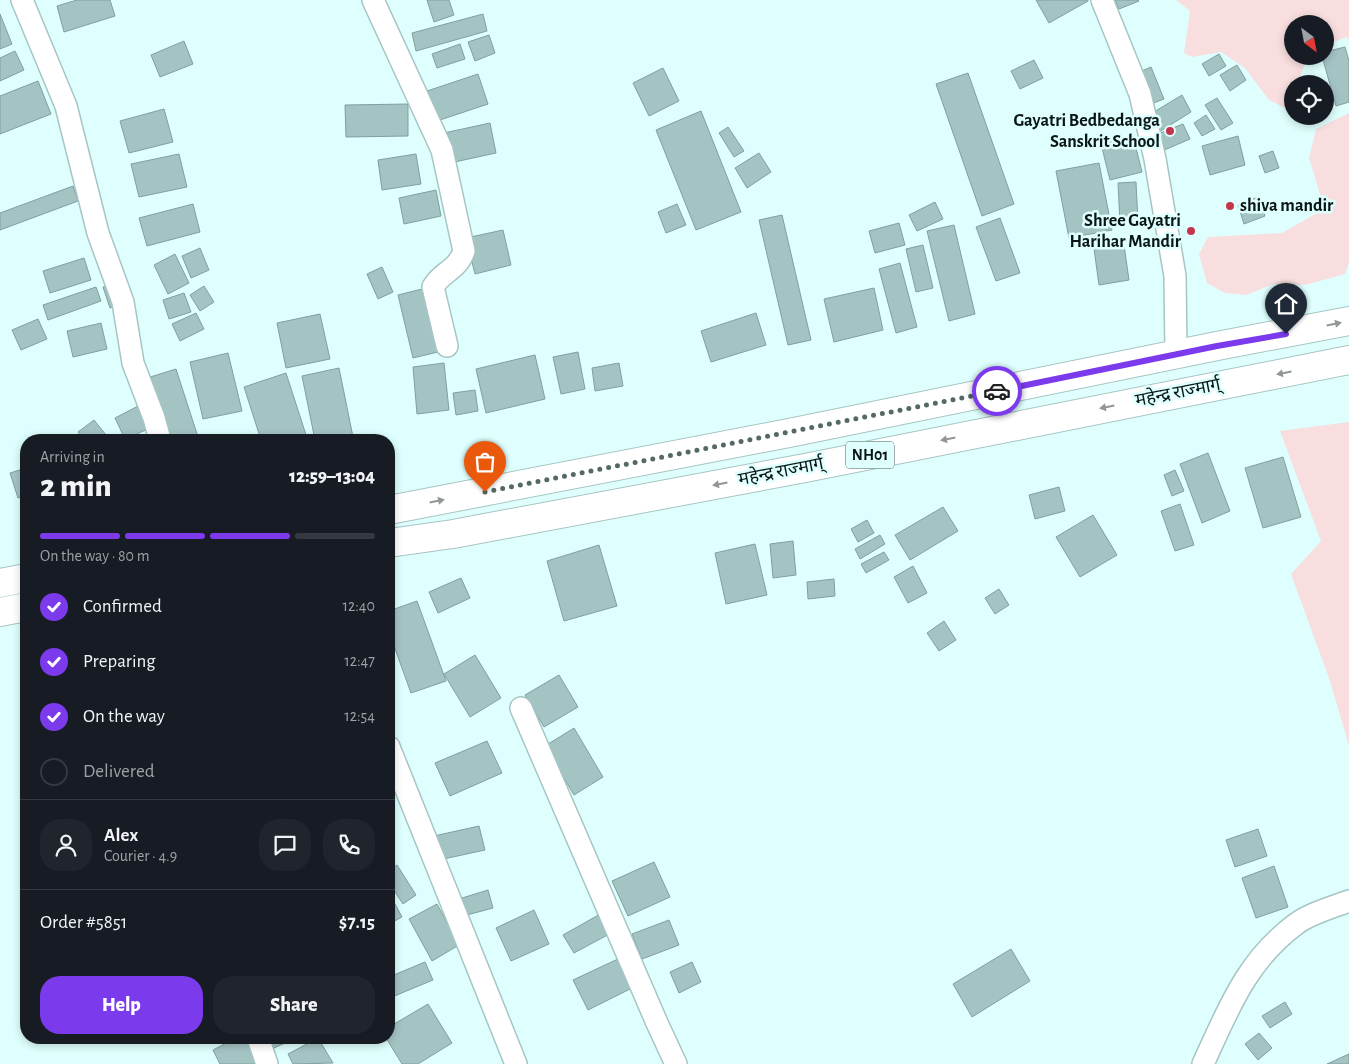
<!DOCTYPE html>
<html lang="en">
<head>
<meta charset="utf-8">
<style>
	body { margin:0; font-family:"Alegreya Sans","Noto Sans Devanagari",sans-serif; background:#20242c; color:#f1f3f6; height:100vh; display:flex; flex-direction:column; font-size:19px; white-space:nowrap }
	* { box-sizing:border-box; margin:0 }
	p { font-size:16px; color:#9ea1a6 }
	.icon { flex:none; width:28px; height:28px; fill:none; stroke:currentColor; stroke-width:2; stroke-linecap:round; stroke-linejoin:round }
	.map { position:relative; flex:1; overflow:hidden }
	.side { position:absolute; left:20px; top:434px; width:375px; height:610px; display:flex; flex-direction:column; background:#171b24; border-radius:20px; box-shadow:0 2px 8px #0003 }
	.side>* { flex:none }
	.needle { width:32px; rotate:148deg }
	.buttons { position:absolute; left:1284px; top:15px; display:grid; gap:10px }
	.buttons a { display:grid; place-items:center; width:50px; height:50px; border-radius:50%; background:#171b24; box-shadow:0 2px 8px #0003; font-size:25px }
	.pin { position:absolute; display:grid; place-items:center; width:42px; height:42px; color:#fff; margin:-51px -21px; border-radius:50% 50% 50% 0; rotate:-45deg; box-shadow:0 0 5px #0007 }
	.pin .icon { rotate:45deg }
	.courier { position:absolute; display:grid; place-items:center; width:50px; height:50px; margin:-25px; border:4px solid #7c3aed; border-radius:50%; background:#fff; color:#222; box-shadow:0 1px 6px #0007 }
	.summary em { font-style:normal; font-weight:800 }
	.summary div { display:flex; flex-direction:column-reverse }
	.summary { display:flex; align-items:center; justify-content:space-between; height:85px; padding:0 20px }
	h1 { font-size:32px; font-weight:800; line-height:38px }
	.bar { display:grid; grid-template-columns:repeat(4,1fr); gap:8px 5px; align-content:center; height:60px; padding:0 20px }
	.bar i { height:6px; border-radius:4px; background:#363941 }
	.bar .on { background:#7c3aed }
	.bar p { grid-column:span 4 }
	.line { display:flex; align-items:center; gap:12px; padding:0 20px; border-top:1px solid #363941 }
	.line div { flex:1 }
	.round { display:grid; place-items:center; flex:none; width:52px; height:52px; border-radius:20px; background:#20242c }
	ol { padding:0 20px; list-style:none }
	li { display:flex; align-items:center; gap:15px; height:55px }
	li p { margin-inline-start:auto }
	li .icon { padding:5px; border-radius:50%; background:#7c3aed; color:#fff; stroke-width:4 }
	li:last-child { color:#9ea1a6 }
	li i { width:28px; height:28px; border:2px solid #363941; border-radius:50% }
	.action { display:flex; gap:10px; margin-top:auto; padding:10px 20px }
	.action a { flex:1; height:58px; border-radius:20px; background:#7c3aed; color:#fff; font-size:20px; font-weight:800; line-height:58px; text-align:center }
	.action a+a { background:#20242c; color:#f1f3f6 }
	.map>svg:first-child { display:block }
</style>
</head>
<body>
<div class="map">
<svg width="1349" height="1064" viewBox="0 0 1349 1064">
	<rect width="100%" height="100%" fill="#defffd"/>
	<!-- green -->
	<g fill="#f8dedf">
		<polygon points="1176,0 1349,0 1349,41 1347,37 1325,45 1325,24 1292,24 1292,56 1308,56 1297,84 1292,84 1292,96 1287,109 1269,100 1245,68 1221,52 1192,57 1184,53 1190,11"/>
		<polygon points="1349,113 1349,263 1345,274 1305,285 1274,284 1246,295 1225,293 1207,283 1199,254 1208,237 1282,233 1317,213 1320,194 1309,158 1316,129"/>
		<polygon points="1349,422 1349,746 1330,681 1291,574 1321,541 1280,431"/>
	</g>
	<!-- building -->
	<g fill="#a4c4c3" stroke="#809f9e">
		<polygon points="77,0 110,0 115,16 64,32 57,6"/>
		<polygon points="427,0 449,0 454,15 434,22"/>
		<polygon points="1036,0 1088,0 1088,1 1049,23"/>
		<polygon points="1115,0 1138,0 1139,1 1119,9"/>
		<polygon points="0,14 12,44 0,49"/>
		<polygon points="483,14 487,31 416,51 412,33"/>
		<polygon points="489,35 495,53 475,61 468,42"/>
		<polygon points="184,41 193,64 160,77 151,55"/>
		<polygon points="460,44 465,59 437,68 432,54"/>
		<polygon points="1345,47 1349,61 1349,102 1336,106 1322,56 1325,56 1325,52"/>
		<polygon points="15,51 24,70 0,81 0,58"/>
		<polygon points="1219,54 1226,66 1209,76 1202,64"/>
		<polygon points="1034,60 1043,78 1020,89 1011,71"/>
		<polygon points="1237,65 1246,80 1230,91 1220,75"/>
		<polygon points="1151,67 1164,99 1148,105 1135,74"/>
		<polygon points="663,68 679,101 649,116 633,83"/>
		<polygon points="968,73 1014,204 982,216 936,84"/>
		<polygon points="478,74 488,104 437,121 427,91"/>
		<polygon points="38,81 51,114 0,134 0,96"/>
		<polygon points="1182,95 1191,112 1159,132 1149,115"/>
		<polygon points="1217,98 1233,123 1221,130 1205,105"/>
		<polygon points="408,104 408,136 346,137 345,105"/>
		<polygon points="164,109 173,142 129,153 120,121"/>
		<polygon points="701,111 741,212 696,230 656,130"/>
		<polygon points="1206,115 1215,129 1202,136 1194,123"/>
		<polygon points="490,123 496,153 450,163 444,133"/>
		<polygon points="1183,124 1190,139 1162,151 1155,135"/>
		<polygon points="728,127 744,151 734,157 719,133"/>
		<polygon points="1133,136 1142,172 1110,180 1101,144"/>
		<polygon points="1238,136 1245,165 1210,175 1202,146"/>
		<polygon points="1273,151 1279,168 1265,173 1259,156"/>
		<polygon points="759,153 771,172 747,188 735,168"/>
		<polygon points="179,154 187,187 139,197 131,164"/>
		<polygon points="416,154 421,184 382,190 378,160"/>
		<polygon points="1099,163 1112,230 1069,238 1056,171"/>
		<polygon points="1136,182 1138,222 1120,223 1118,183"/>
		<polygon points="73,186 78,201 0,230 0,213"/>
		<polygon points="436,190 441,216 404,224 399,198"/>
		<polygon points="1258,197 1265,216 1244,224 1238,205"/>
		<polygon points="935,202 943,219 917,231 909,215"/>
		<polygon points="193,204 200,232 147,246 139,218"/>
		<polygon points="677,204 686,225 666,233 658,212"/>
		<polygon points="782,215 811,340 788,345 759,220"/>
		<polygon points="1000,218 1020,273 996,281 976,227"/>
		<polygon points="899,223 905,245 875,253 869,231"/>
		<polygon points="954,225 975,314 949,321 927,231"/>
		<polygon points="503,230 511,265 475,274 466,238"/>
		<polygon points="923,245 933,288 916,292 906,249"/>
		<polygon points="1124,245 1129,280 1099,285 1094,249"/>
		<polygon points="200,248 209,270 191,278 182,256"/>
		<polygon points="175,254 189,283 168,294 154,265"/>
		<polygon points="84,258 91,280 50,293 43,271"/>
		<polygon points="900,263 917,327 896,333 879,269"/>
		<polygon points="382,267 393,292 378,299 367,274"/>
		<polygon points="112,284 119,305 110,308 103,287"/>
		<polygon points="204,286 214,302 200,311 190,295"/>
		<polygon points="96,287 101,301 48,320 43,305"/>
		<polygon points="874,288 883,330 834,342 824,299"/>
		<polygon points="422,289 438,352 413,358 398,295"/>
		<polygon points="184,293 191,312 169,319 163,300"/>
		<polygon points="196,313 204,329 180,341 172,324"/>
		<polygon points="756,313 766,345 711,362 701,331"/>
		<polygon points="320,314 330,359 286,368 277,323"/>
		<polygon points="38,319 47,339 21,350 12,330"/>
		<polygon points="101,323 107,349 73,357 67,331"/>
		<polygon points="578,352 585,389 561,394 553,357"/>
		<polygon points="228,353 242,411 203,419 190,362"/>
		<polygon points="535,355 545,399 486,413 476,369"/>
		<polygon points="444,363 449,410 417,414 413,367"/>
		<polygon points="619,363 623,386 595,391 592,368"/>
		<polygon points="339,368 353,437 337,440 315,440 302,376"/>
		<polygon points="176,369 199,440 167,440 147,378"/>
		<polygon points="286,373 307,438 302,440 261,440 244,387"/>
		<polygon points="475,390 478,411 456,415 453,393"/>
		<polygon points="144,403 155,426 125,439 115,418"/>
		<polygon points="94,420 110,440 84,440 78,432"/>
		<polygon points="1208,453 1230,511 1202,523 1180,464"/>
		<polygon points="1283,457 1301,517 1263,528 1245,468"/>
		<polygon points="26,468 26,495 18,498 10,473"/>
		<polygon points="1175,470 1184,491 1172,496 1164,475"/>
		<polygon points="1059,487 1065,511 1035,519 1029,495"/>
		<polygon points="1180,504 1194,545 1175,551 1161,511"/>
		<polygon points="943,507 958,531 910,560 895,535"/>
		<polygon points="1093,515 1117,555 1080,577 1056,537"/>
		<polygon points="867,520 874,533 858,542 851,529"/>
		<polygon points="880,535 885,544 860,559 855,549"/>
		<polygon points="793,541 796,575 773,578 770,544"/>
		<polygon points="755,544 767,595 726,604 715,553"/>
		<polygon points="599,545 617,606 564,621 547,561"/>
		<polygon points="884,552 889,560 866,573 861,564"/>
		<polygon points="913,566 927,593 908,603 894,577"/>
		<polygon points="461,578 470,598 438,613 429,592"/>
		<polygon points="834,579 835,596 808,599 807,582"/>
		<polygon points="999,589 1009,605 995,614 985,598"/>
		<polygon points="417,601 446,681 411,693 389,632 389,611"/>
		<polygon points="944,621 956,640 939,651 927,633"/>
		<polygon points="475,655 501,698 470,717 444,674"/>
		<polygon points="559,675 578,707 544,727 525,695"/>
		<polygon points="574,728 603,777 574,795 545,746"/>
		<polygon points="487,741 502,773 450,796 435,763"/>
		<polygon points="479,826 485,850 439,860 434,836"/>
		<polygon points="1258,829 1267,856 1235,867 1226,840"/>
		<polygon points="654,862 670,897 628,916 612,881"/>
		<polygon points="397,865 416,895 403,904 389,883 389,871"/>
		<polygon points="1274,866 1288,907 1256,918 1242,878"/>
		<polygon points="488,890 493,908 467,915 462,898"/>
		<polygon points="395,904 402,917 389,924 389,907"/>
		<polygon points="437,904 459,945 432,961 409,919"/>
		<polygon points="534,910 549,944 511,961 496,928"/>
		<polygon points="602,913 613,932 574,953 563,935"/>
		<polygon points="669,920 679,945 642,959 632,934"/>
		<polygon points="1011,949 1030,981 972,1017 953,984"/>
		<polygon points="620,958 634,987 588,1010 573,980"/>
		<polygon points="425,962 433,980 392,997 389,988 389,977"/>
		<polygon points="692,962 701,982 679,993 670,972"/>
		<polygon points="1285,1002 1292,1014 1270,1028 1262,1016"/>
		<polygon points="428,1004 452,1043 418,1064 402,1064 386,1038 389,1038 389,1027"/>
		<polygon points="1259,1033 1272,1048 1258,1060 1245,1044"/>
		<polygon points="236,1038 246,1038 260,1064 220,1064 213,1050"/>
		<polygon points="268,1038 296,1038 274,1048"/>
		<polygon points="318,1038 333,1063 293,1064 288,1054"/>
		<polygon points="1349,1054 1349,1064 1327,1064"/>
	</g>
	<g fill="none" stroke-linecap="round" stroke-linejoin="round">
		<!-- street casing -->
		<g stroke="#a6c5c4" stroke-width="24">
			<g id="street">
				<polyline points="22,0 66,106 98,233 123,302 133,363 154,418 160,440"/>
				<path d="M 373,0 L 442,150 L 464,251 C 457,271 442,271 433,287 L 447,346"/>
				<polyline points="1102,0 1140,94 1155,159 1175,276 1176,354"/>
				<polyline points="521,708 657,1023 676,1064"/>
				<polyline points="389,747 516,1064"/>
				<polyline points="258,1038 267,1064"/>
				<path d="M 1203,1064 C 1228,1010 1246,961 1296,924 C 1309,914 1333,907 1349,901"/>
			</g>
		</g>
		<!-- highway casing -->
		<g stroke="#a6c5c4" stroke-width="30">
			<g id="highway">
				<polyline points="389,510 794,432 1217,346 1349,321"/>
				<polyline points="389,543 453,534 805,468 1349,360"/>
				<polyline points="0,583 26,578"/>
				<polyline points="0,612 26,607"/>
			</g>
		</g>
		<!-- street -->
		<use href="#street" stroke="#fff" stroke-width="21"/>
		<!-- highway -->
		<use href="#highway" stroke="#fff" stroke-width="28"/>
	</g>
	<!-- one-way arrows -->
	<defs><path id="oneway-solid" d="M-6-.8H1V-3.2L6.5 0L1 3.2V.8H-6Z" transform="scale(1.25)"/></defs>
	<g fill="#919696">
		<use href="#oneway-solid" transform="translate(1334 324) rotate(-11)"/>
		<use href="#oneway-solid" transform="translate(1284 373) rotate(169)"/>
		<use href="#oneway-solid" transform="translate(1107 407) rotate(169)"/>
		<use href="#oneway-solid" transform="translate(948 439) rotate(169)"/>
		<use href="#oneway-solid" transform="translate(720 484) rotate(169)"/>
		<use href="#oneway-solid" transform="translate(437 501) rotate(-11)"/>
	</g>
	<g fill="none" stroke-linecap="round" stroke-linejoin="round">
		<!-- done -->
		<polyline stroke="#546866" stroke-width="5" stroke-dasharray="0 9" points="485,492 997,391"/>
		<!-- route -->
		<polyline stroke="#7c3aed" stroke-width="6" points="997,391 1217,346 1286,334"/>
	</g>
	<!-- markers -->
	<g fill="#c4344b" stroke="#defffd" stroke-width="2">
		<circle cx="1170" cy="131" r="5"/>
		<circle cx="1230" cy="206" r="5"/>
		<circle cx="1191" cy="231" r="5"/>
	</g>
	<g text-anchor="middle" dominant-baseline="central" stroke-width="5" stroke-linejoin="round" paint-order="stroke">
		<!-- shield labels -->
		<rect fill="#defffd" stroke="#4a5c5b" stroke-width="1" x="846" y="441.5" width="48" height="27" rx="4"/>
		<g font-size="16" font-weight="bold" fill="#0a1615">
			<text x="870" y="455">NH01</text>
		</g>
		<!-- poi labels -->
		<g font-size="18" font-weight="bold" fill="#0a1615" stroke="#defffd" text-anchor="end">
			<text x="1160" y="121">Gayatri Bedbedanga<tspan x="1160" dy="21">Sanskrit School</tspan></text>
			<text x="1240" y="206" text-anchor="start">shiva mandir</text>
			<text x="1181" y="221">Shree Gayatri<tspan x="1181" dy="21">Harihar Mandir</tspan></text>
		</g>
		<!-- street labels -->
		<g font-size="18" fill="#0a1615" stroke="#defffd">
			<text transform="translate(1178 393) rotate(-11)">महेन्द्र राज्मार्ग्</text>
			<text transform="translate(781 472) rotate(-11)">महेन्द्र राज्मार्ग्</text>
		</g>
	</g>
</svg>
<div class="buttons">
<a><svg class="needle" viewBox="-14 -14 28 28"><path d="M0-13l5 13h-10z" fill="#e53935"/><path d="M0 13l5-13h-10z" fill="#9ea1a6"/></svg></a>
<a><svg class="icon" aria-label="locate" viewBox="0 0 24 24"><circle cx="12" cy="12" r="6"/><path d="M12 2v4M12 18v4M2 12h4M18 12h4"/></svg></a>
</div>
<div class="pin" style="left:485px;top:492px;background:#ea580c"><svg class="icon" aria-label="bag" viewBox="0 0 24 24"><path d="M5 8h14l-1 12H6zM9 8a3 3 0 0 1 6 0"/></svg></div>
<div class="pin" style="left:1286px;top:334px;background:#1f2937"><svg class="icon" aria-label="home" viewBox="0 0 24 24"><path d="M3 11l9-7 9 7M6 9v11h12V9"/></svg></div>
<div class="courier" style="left:997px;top:391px"><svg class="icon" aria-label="car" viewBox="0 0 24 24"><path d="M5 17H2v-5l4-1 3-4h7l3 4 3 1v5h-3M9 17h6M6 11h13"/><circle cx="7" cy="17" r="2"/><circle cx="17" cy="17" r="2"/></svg></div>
<section class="side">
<div class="summary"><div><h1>2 min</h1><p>Arriving in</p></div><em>12:59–13:04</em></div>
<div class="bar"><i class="on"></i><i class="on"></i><i class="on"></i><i></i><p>On the way · 80 m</p></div>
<ol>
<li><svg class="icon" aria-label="check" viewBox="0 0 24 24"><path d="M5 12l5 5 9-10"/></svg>Confirmed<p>12:40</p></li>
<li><svg class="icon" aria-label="check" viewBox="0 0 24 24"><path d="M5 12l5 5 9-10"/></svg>Preparing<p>12:47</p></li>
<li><svg class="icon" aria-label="check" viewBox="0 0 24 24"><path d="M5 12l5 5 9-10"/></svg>On the way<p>12:54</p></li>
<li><i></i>Delivered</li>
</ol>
<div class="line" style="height:90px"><a class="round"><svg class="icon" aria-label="person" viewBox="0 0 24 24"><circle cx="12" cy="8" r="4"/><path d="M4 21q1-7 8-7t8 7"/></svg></a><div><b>Alex</b><p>Courier · 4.9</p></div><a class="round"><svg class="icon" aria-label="chat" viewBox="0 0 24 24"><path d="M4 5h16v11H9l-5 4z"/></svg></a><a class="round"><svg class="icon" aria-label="phone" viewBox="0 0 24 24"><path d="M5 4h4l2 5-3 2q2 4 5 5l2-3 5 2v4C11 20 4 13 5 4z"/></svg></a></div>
<div class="line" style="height:65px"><div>Order #5851</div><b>$7.15</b></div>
<div class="action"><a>Help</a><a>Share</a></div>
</section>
</div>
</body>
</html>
